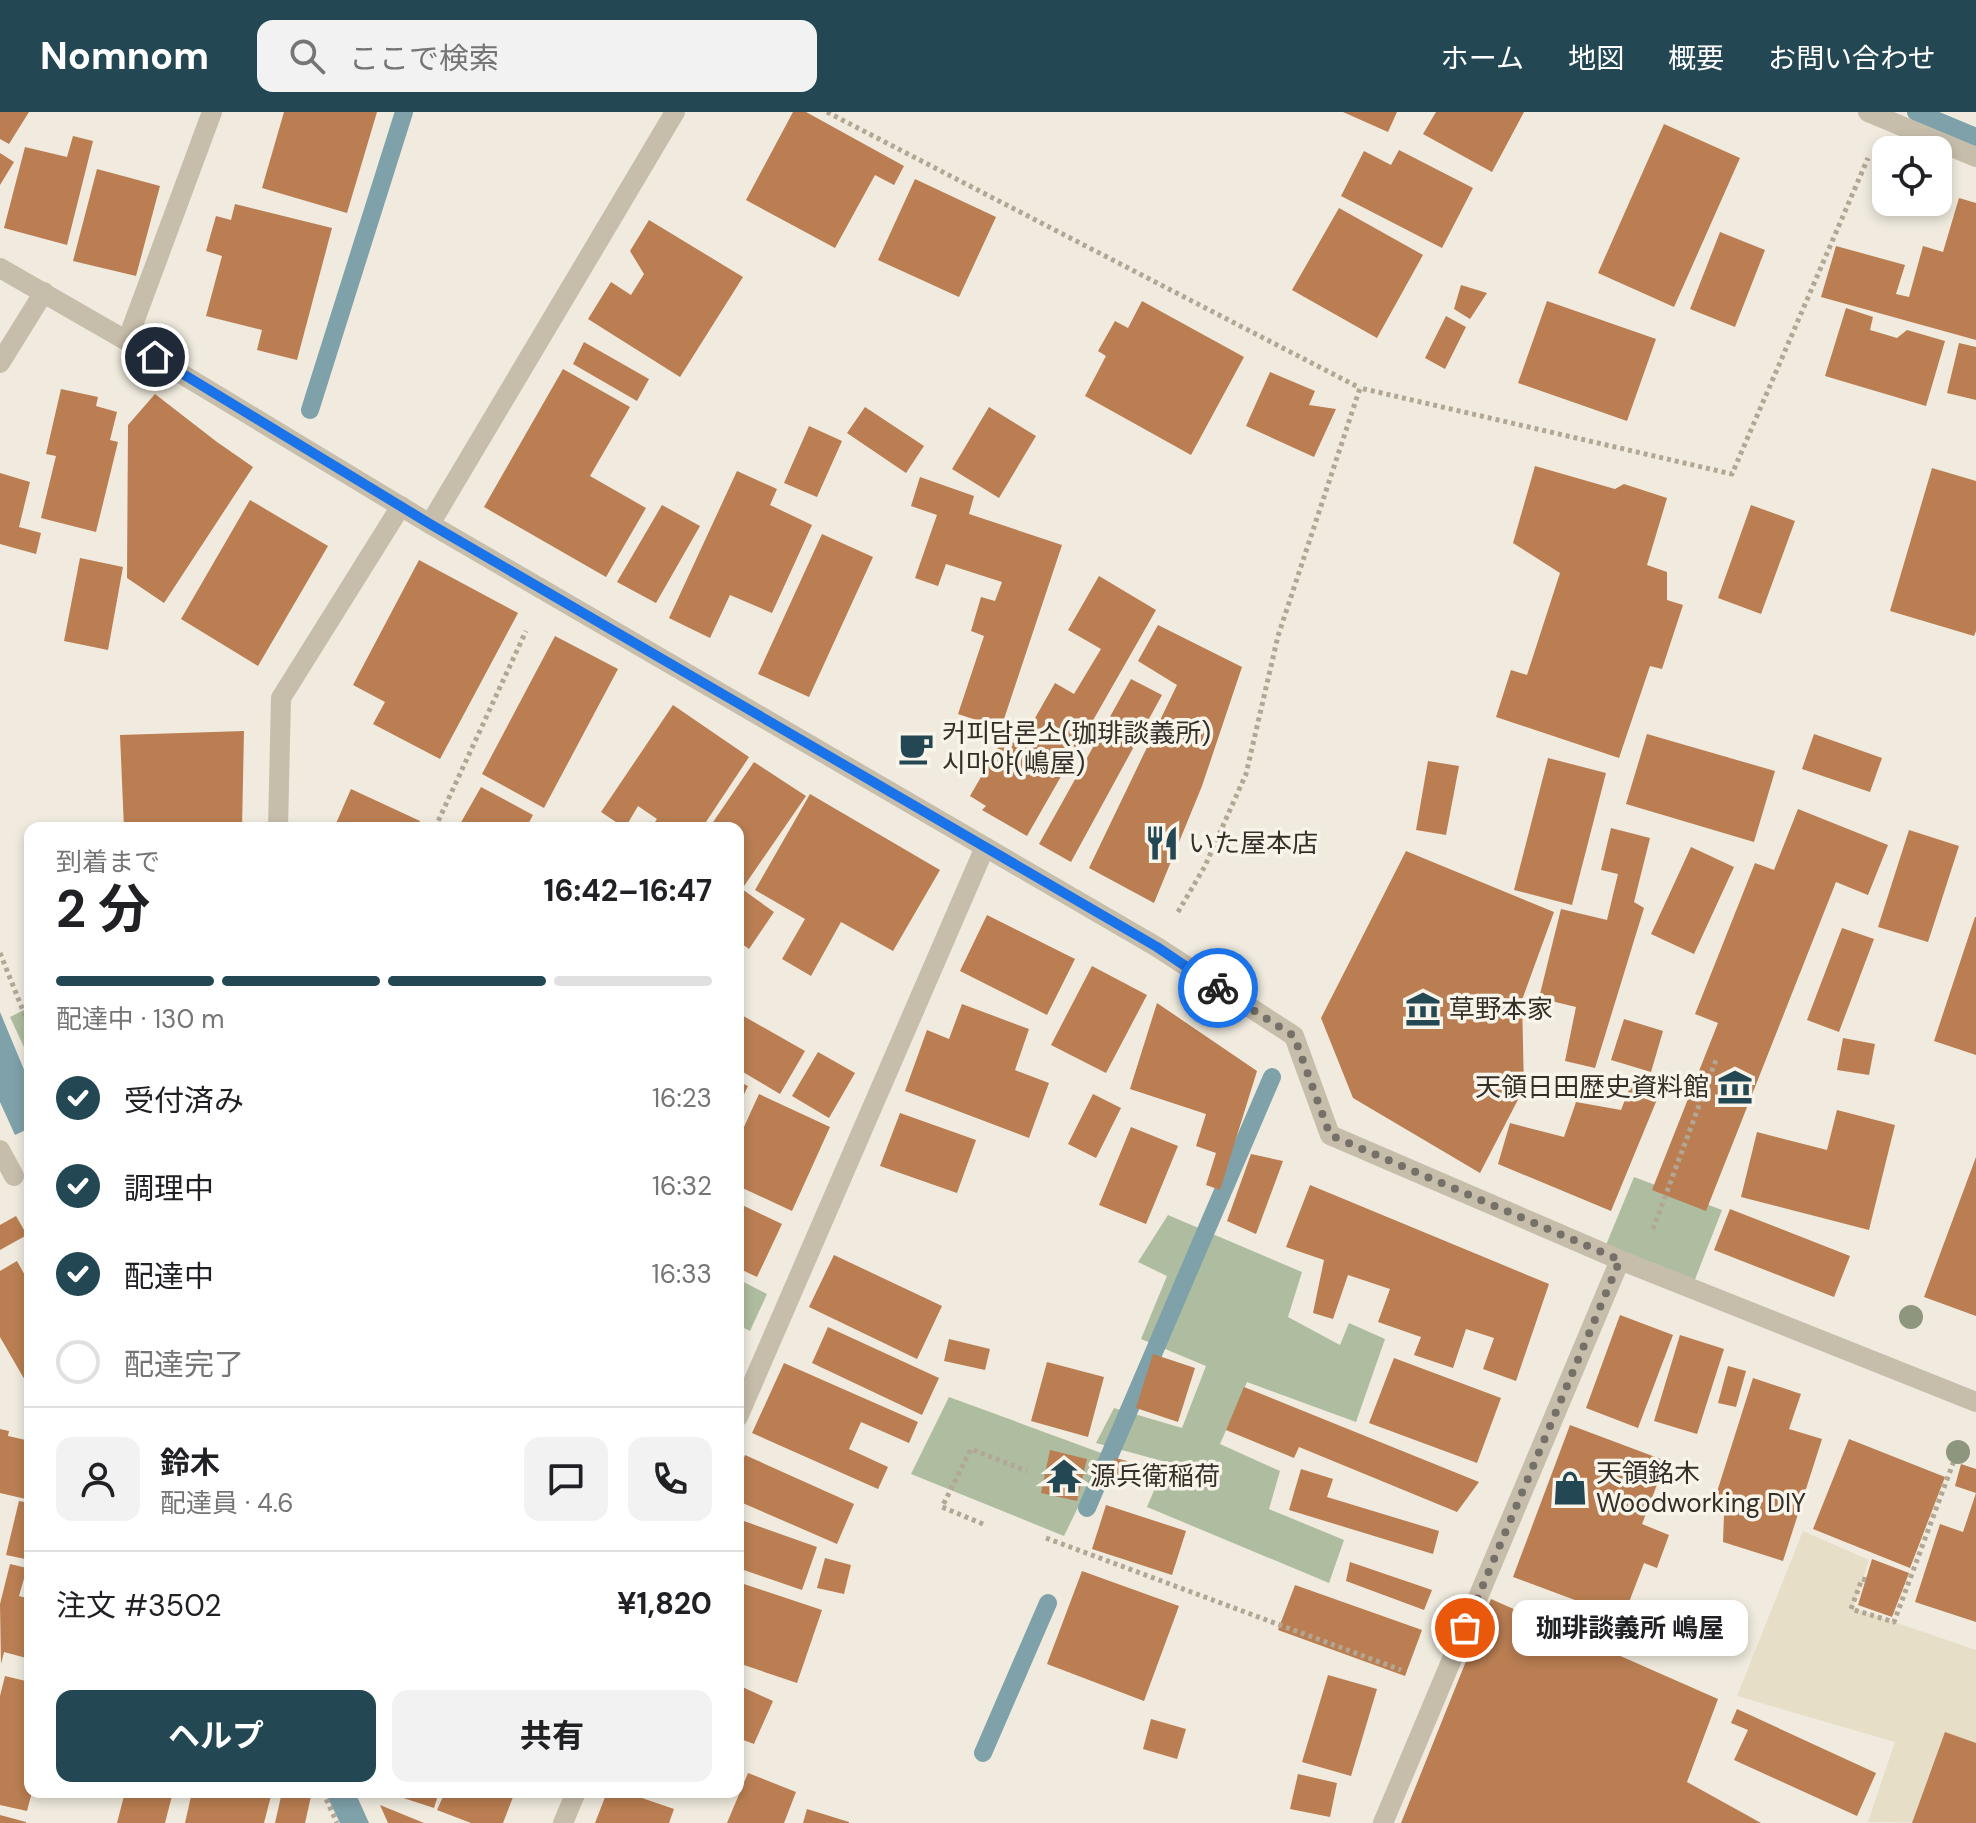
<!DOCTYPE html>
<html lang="ja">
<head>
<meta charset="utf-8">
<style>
	body { margin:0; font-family:"DM Sans","Noto Sans JP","Noto Sans KR",sans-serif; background:#f2f2f2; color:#202124; height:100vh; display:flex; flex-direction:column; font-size:30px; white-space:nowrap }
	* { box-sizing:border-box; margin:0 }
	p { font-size:26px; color:#757577 }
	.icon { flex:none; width:44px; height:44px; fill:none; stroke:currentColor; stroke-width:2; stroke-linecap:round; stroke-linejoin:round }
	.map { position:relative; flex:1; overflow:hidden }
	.details { position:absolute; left:24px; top:710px; width:720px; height:976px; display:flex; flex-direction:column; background:#fff; border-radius:16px; box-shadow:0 4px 12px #0003 }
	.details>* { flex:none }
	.tools { position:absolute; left:1872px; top:24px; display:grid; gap:16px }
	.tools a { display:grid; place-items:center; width:80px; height:80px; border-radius:16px; background:#fff; box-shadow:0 4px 12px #0003; font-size:40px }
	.pin { position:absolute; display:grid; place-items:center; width:68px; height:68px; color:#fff; margin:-34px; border:4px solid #fff; border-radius:50%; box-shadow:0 2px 8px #0007 }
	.courier { position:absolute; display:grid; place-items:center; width:80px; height:80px; margin:-40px; border:6px solid #1a73e8; border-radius:50%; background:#fff; color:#222; box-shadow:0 2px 10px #0007 }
	.bubble { position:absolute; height:56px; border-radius:16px; background:#fff; box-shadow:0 4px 12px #0003; font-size:26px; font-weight:700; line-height:56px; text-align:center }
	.overview em { font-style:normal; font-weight:700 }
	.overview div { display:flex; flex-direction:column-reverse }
	.overview { display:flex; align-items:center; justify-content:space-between; height:136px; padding:0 32px }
	h1 { font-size:52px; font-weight:700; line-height:60px }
	.bar { display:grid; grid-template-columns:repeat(4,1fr); gap:12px 8px; align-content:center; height:96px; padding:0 32px }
	.bar i { height:10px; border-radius:6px; background:#e0e0e0 }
	.bar .on { background:#234753 }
	.bar p { grid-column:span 4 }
	.line { display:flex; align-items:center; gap:20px; padding:0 32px; border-top:2px solid #e0e0e0 }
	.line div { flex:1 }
	.round { display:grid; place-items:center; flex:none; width:84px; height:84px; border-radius:16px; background:#f2f2f2 }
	ol { padding:0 32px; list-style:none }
	li { display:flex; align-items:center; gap:24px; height:88px }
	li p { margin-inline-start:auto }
	li .icon { padding:8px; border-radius:50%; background:#234753; color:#fff; stroke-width:4 }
	li:last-child { color:#757577 }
	li i { width:44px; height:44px; border:4px solid #e0e0e0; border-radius:50% }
	.button { display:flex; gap:16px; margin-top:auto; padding:16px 32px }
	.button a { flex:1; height:92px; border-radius:16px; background:#234753; color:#fff; font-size:32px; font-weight:700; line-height:92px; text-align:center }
	.button a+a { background:#f2f2f2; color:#202124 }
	header { display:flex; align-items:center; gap:48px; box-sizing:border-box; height:112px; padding:0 40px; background:#234753; color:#fff }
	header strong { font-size:38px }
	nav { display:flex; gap:44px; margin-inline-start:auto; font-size:28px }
	.search { width:560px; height:72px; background:#f2f2f2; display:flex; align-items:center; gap:20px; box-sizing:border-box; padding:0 28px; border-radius:16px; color:#757577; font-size:30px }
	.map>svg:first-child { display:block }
</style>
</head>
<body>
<header>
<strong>Nomnom</strong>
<div class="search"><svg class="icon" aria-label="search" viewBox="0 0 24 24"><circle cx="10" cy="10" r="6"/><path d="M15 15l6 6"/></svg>ここで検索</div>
<nav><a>ホーム</a><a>地図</a><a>概要</a><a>お問い合わせ</a></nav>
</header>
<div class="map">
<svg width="1976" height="1711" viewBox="0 0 1976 1711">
	<rect width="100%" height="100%" fill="#f0ebde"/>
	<!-- green -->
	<g fill="#aebd9f">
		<polygon points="30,895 30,948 10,905"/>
		<polygon points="1634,1065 1722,1098 1694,1170 1606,1133"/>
		<polygon points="1168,1103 1302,1160 1288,1205 1340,1233 1349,1211 1385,1227 1356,1310 1247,1270 1220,1332 1280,1359 1269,1397 1344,1428 1329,1471 1147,1395 1166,1350 1096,1331 1114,1296 1182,1316 1206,1254 1141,1227 1167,1164 1138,1150"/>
		<polygon points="738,1167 767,1182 750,1219 738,1213"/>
		<polygon points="949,1285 1104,1342 1064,1424 911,1362"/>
	</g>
	<!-- plaza -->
	<polygon fill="#e6dec6" points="1803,1419 1869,1448 1853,1496 1976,1538 1976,1711 1868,1710 1895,1630 1737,1584"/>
	<!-- water -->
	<g fill="#7fa1aa">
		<polygon points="0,900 30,972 30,1016 15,1023 0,990"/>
		<polygon points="325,1680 355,1680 369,1711 340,1711"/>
	</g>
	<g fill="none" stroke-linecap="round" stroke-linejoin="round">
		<!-- stream -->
		<g stroke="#7fa1aa" stroke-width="18">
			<polyline points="1916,0 1976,25"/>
			<polyline points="310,298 404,0"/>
			<polyline points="1087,1396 1272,965"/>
			<polyline points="983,1641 1048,1491"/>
		</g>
	</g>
	<!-- building -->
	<g fill="#ba7e52">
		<polygon points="0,0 29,0 9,32 0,27"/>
		<polygon points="284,0 377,0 347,101 262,76"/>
		<polygon points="793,0 806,0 904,54 894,73 875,63 835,136 746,88"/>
		<polygon points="1343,0 1397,0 1388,20"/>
		<polygon points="1436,0 1524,0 1492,60 1423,22"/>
		<polygon points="1664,12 1740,46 1674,195 1598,161"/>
		<polygon points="73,24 93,29 67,133 4,116 25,35 67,45"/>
		<polygon points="1399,38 1473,76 1442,136 1341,84 1364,39 1391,53"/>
		<polygon points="0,41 14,50 0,73"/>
		<polygon points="97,57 160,74 136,164 73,149"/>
		<polygon points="915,67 996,105 959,185 878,148"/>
		<polygon points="1959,86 1976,91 1976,228 1821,185 1836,134 1905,153 1896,182 1909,185 1923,134 1943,140"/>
		<polygon points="235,92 332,116 297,248 257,238 262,218 206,204 222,144 206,139 216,104 231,108"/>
		<polygon points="1339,96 1423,143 1377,226 1292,178"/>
		<polygon points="649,108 743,165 680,265 588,207 611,170 631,183 644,162 630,139"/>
		<polygon points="1720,120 1765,138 1735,215 1690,197"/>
		<polygon points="1461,173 1487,181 1470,207 1454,197"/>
		<polygon points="1142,189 1244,245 1191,343 1085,284 1106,244 1098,239 1115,209 1128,216"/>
		<polygon points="1547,189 1656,227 1627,309 1518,271"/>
		<polygon points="1846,196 1873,205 1870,218 1897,226 1907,218 1945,229 1926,294 1825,264"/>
		<polygon points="1446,204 1466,215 1445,257 1425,246"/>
		<polygon points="584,230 649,267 637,289 573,252"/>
		<polygon points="1959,231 1976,235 1976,288 1947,281"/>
		<polygon points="563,257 630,295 590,364 646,396 606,465 484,395"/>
		<polygon points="1270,260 1315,279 1309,293 1336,297 1314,345 1246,314"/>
		<polygon points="61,277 98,285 96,294 117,300 110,328 118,330 96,420 41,406 56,344 46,342"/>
		<polygon points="155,282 217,330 253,355 164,491 127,466 128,313"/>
		<polygon points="865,295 924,334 906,361 847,321"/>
		<polygon points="989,295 1036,324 999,386 952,357"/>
		<polygon points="809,314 842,329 817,385 784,371"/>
		<polygon points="1535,354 1615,377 1624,372 1667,386 1647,453 1667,460 1667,488 1683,493 1662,557 1650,554 1619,646 1496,605 1511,558 1527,563 1560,461 1513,431"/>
		<polygon points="1932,356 1976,369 1976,519 1974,524 1890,499"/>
		<polygon points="737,359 777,377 770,393 812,413 772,501 730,483 710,526 669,506"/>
		<polygon points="0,361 30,370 19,415 41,421 36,442 0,432"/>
		<polygon points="920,365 974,384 969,402 1062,433 1001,616 958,602 984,524 971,519 981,485 995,489 1002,470 946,452 938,474 915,466 937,403 911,394"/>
		<polygon points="250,388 328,434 258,554 181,507"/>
		<polygon points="662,393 700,414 656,491 617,470"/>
		<polygon points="1751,393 1795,409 1761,502 1718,486"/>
		<polygon points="822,422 873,445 809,585 758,562"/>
		<polygon points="80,446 123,455 108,538 64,529"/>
		<polygon points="419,448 518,501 440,647 373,612 385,590 353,573"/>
		<polygon points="1099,464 1156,498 1027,724 982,698 986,694 970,684 1004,625 1019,634 1055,571 1074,582 1101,537 1068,518"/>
		<polygon points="1158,513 1242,555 1202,674 1154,791 1089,756 1177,573 1138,549"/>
		<polygon points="555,524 618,557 544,696 482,662"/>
		<polygon points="1131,567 1162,583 1071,750 1039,732"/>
		<polygon points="673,593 749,645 702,716 651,716 657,707 638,694 625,716 601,700"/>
		<polygon points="244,619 242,716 124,716 120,623"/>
		<polygon points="1647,622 1775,659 1754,730 1626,692"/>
		<polygon points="1814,622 1882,646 1870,680 1802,657"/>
		<polygon points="1548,646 1606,661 1572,793 1514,778"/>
		<polygon points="1428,649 1459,654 1446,723 1416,718"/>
		<polygon points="754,650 806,684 742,777 774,800 749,837 738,829 738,716 709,716"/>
		<polygon points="481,675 533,703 526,716 463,716 459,714"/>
		<polygon points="351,677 420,709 417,716 334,716"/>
		<polygon points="810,682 940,758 893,839 841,810 811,864 782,847 805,807 755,778"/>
		<polygon points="1798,697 1888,733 1868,783 1836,770 1706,1099 1652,1078 1718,911 1695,902 1755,751 1774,758"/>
		<polygon points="1611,716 1650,726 1634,790 1644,796 1595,956 1565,949 1576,895 1539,886 1561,797 1607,808 1618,762 1601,758"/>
		<polygon points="1909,718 1959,734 1928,830 1878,815"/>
		<polygon points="1691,735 1734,755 1694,842 1651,822"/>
		<polygon points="1406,739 1554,800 1522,888 1524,976 1480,1061 1353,986 1321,906"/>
		<polygon points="987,803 1075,847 1047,903 960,859"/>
		<polygon points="1975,805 1976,805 1976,943 1934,929"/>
		<polygon points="1842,816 1874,827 1839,920 1807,908"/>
		<polygon points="1092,854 1147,883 1106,961 1051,933"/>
		<polygon points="1157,891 1257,959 1220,1078 1206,1073 1216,1041 1196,1034 1206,1002 1130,977"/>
		<polygon points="962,892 1029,917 1015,958 1049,971 1029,1026 905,979 927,918 949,927"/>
		<polygon points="738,901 805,939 780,982 738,957"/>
		<polygon points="1624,907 1663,919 1651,960 1611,948"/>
		<polygon points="1843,926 1875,932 1869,963 1837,958"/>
		<polygon points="818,940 855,961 829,1006 792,984"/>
		<polygon points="738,969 748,974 738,995"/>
		<polygon points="1630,975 1658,985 1611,1099 1498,1052 1510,1011 1564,1025 1576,990 1621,998"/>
		<polygon points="759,982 830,1015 792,1099 738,1074 738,1028"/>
		<polygon points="1093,982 1121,996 1096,1046 1068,1032"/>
		<polygon points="1837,998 1895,1013 1869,1118 1741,1085 1757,1020 1827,1038"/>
		<polygon points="900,1001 976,1028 957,1081 880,1054"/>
		<polygon points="1131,1015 1178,1034 1146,1112 1099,1093"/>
		<polygon points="1251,1042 1283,1049 1256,1122 1227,1109"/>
		<polygon points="1976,1045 1976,1204 1924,1185"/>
		<polygon points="1310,1073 1549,1172 1516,1269 1483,1257 1494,1226 1466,1217 1453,1256 1414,1243 1421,1225 1378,1210 1390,1177 1348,1163 1333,1207 1313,1201 1324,1148 1286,1135"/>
		<polygon points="738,1091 782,1112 757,1165 738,1156"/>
		<polygon points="1730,1097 1850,1144 1834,1185 1714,1138"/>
		<polygon points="16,1104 27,1123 0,1138 0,1113"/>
		<polygon points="834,1143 942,1194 917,1247 809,1195"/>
		<polygon points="17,1149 27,1167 30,1165 30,1277 0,1225 0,1159"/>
		<polygon points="1620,1203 1673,1223 1638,1316 1586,1296"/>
		<polygon points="828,1215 939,1266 922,1303 812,1251"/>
		<polygon points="1680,1223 1724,1237 1697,1322 1654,1309"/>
		<polygon points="949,1227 990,1237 985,1258 944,1249"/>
		<polygon points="1153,1242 1195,1256 1178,1310 1136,1296"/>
		<polygon points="1394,1246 1501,1286 1477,1351 1369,1311"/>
		<polygon points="1047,1250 1104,1265 1088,1325 1031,1309"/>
		<polygon points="784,1251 918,1310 909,1331 861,1310 849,1337 888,1355 878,1377 752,1321"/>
		<polygon points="1728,1254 1746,1259 1736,1295 1718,1291"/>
		<polygon points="1753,1266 1801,1282 1789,1317 1822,1327 1783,1449 1723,1430 1724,1403 1710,1402"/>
		<polygon points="1244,1275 1479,1370 1457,1400 1299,1335 1294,1346 1226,1318"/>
		<polygon points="1570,1313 1666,1349 1642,1412 1669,1423 1657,1456 1644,1451 1623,1506 1513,1465"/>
		<polygon points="0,1317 9,1319 8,1324 30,1329 30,1388 0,1381"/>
		<polygon points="1849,1327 1945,1365 1910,1456 1813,1417"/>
		<polygon points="1050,1338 1087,1347 1077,1389 1041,1381"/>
		<polygon points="745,1343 854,1392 837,1432 738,1389 738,1359"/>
		<polygon points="1115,1346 1151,1355 1146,1375 1106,1365"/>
		<polygon points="1961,1352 1976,1357 1976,1381 1955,1374"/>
		<polygon points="1301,1357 1333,1367 1327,1385 1439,1419 1433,1442 1289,1398"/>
		<polygon points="1976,1381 1976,1510 1915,1490 1940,1412 1963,1420"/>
		<polygon points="19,1389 30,1391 30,1448 6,1443"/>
		<polygon points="1106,1393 1186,1419 1172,1463 1092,1437"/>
		<polygon points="741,1408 817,1435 802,1478 738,1456 738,1418"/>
		<polygon points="825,1446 851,1453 844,1482 817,1476"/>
		<polygon points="1872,1447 1909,1461 1892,1505 1858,1493"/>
		<polygon points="1350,1450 1432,1478 1424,1498 1346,1469"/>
		<polygon points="10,1452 27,1456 19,1484 30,1487 30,1547 4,1540 1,1552 0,1492"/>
		<polygon points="1082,1459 1179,1494 1144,1589 1047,1552"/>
		<polygon points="738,1470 822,1498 797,1571 738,1551"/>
		<polygon points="1295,1473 1422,1518 1405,1564 1278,1518"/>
		<polygon points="1491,1487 1718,1587 1687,1670 1761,1711 1401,1711"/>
		<polygon points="1328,1563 1377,1577 1351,1664 1302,1650"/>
		<polygon points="5,1564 30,1570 30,1680 32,1680 27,1699 0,1693 0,1584"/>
		<polygon points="738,1573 773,1589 754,1632 738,1626"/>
		<polygon points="1737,1597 1876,1661 1857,1704 1734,1648 1748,1618 1731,1611"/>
		<polygon points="1151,1607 1186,1617 1177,1647 1143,1637"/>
		<polygon points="1945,1620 1976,1631 1976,1711 1912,1711"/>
		<polygon points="748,1661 796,1680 784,1711 727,1711"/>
		<polygon points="1298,1662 1337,1671 1330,1705 1290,1697"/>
		<polygon points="125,1680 173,1680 165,1711 117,1711"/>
		<polygon points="192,1680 272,1680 264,1711 185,1711"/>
		<polygon points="282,1680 312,1680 305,1711 275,1711"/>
		<polygon points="385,1680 439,1680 434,1696"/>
		<polygon points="445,1680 515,1680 503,1711 471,1711 437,1698"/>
		<polygon points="607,1680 642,1680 642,1686 674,1697 669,1711 595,1711"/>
		<polygon points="380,1693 424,1711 388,1711"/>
		<polygon points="807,1697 849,1710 849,1711 803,1711"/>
		<polygon points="0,1703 26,1710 26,1711 0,1711"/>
	</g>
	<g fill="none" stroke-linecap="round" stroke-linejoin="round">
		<!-- path -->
		<g stroke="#b2a795" stroke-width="5" stroke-dasharray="4 4" stroke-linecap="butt">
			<polyline points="827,0 1360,276"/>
			<polyline points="435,716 526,519"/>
			<polyline points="1178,800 1205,754 1246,662 1278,524 1360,276 1732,362 1868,46"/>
			<polyline points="0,841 30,916"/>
			<polyline points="1653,1117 1716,948"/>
			<polyline points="983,1412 942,1395 971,1337 1027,1359"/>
			<polyline points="1046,1426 1401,1558"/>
			<polyline points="1866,1468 1862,1467 1851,1497 1894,1510 1961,1330"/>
			<polyline points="323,1680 337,1711"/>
		</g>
		<!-- minor -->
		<g stroke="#c7bdab" stroke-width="20">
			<polyline points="1868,0 1976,45"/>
			<polyline points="0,156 127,229 430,412 1157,835 1294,924 1330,1023 1620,1148 1976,1290"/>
			<polyline points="127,229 212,0"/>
			<polyline points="0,251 44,180"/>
			<polyline points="430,412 675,0"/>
			<polyline points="278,716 281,586 401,394"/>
			<polyline points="0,1038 14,1064"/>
			<polyline points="738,1305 985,735"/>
			<polyline points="563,1711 576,1680"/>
			<polyline points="1383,1711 1620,1148"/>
		</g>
	</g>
	<!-- trees -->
	<g fill="#8f967e">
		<circle cx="1911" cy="1205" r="12"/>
		<circle cx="1958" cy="1340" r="12"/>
	</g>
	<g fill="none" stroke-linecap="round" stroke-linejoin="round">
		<!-- done -->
		<polyline stroke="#767168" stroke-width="8" stroke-dasharray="0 14.4" points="1218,876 1294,924 1330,1023 1620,1148 1465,1516"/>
		<!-- route -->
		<polyline stroke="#1a73e8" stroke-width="10" points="155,245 430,412 1157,835 1218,876"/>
	</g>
	<!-- icons -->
	<defs>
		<g id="cafe-bare" transform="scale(2.76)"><path d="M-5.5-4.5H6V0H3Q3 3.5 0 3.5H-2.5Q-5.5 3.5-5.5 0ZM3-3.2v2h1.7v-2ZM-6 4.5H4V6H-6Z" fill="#234753" stroke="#f8f4ea" stroke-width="2.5" paint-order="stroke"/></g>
		<g id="restaurant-bare" transform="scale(2.76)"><path d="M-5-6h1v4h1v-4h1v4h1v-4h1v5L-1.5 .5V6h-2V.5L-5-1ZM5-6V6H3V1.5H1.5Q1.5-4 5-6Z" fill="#234753" stroke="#f8f4ea" stroke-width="2.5" paint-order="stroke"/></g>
		<g id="museum-bare" transform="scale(2.76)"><path d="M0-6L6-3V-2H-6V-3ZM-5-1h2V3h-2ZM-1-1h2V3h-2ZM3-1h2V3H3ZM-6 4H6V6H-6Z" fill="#234753" stroke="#f8f4ea" stroke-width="2.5" paint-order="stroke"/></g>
		<g id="temple-bare" transform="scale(2.76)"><path d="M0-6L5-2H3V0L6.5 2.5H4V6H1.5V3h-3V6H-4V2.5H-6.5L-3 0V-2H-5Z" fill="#234753" stroke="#f8f4ea" stroke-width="2.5" paint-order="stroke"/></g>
		<g id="shop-bare" transform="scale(2.76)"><path d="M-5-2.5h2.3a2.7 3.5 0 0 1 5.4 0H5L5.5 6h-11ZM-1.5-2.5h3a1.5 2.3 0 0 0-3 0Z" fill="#234753" stroke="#f8f4ea" stroke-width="2.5" paint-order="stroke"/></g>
	</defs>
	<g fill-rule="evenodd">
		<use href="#cafe-bare" x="916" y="636"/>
		<use href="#restaurant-bare" x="1162" y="731"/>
		<use href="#museum-bare" x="1423" y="897"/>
		<use href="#museum-bare" x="1735" y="975"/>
		<use href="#temple-bare" x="1064" y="1364"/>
		<use href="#shop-bare" x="1570" y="1376"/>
	</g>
	<g text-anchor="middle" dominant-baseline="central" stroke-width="7" stroke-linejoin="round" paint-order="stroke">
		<!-- poi labels -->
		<g font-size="26" fill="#352f29" stroke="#f8f4ea" text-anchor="start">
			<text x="942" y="621">커피담론소(珈琲談義所)<tspan x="942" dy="30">시마야(嶋屋)</tspan></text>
			<text x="1188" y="731">いた屋本店</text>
			<text x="1449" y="897">草野本家</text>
			<text x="1709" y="975" text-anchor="end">天領日田歴史資料館</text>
			<text x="1596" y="1361">天領銘木<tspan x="1596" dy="30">Woodworking DIY</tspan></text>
			<text x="1090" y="1364">源兵衛稲荷</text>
		</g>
	</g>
</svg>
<div class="tools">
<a><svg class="icon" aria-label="locate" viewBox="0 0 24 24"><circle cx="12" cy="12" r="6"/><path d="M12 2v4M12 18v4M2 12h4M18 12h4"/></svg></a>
</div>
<div class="pin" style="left:1465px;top:1516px;background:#ea580c"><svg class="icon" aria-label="bag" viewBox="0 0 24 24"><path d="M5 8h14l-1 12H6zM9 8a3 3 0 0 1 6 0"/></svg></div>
<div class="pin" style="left:155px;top:245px;background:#1f2937"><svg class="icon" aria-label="home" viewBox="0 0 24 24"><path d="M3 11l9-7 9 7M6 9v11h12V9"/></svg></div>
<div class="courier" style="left:1218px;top:876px"><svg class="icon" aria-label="bike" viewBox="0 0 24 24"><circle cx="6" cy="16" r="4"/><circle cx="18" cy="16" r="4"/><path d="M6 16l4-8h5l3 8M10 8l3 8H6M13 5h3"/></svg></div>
<div class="bubble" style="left:1512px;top:1488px;width:236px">珈琲談義所 嶋屋</div>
<section class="details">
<div class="overview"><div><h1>2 分</h1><p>到着まで</p></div><em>16:42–16:47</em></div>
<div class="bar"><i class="on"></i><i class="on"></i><i class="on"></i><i></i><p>配達中 · 130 m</p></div>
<ol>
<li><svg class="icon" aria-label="check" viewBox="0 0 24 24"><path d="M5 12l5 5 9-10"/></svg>受付済み<p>16:23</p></li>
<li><svg class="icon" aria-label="check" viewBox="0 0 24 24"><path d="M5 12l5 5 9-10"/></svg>調理中<p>16:32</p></li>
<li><svg class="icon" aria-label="check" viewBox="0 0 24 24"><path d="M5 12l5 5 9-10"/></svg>配達中<p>16:33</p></li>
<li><i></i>配達完了</li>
</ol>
<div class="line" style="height:144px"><a class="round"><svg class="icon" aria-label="person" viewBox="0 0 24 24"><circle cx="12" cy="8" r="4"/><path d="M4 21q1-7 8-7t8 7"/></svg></a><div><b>鈴木</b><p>配達員 · 4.6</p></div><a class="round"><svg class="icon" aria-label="chat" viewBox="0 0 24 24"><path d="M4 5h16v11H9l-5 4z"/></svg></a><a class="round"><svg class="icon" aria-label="phone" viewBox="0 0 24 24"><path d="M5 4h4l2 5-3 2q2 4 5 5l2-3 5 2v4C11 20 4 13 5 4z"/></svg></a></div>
<div class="line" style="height:104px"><div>注文 #3502</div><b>¥1,820</b></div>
<div class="button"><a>ヘルプ</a><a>共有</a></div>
</section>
</div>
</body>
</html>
